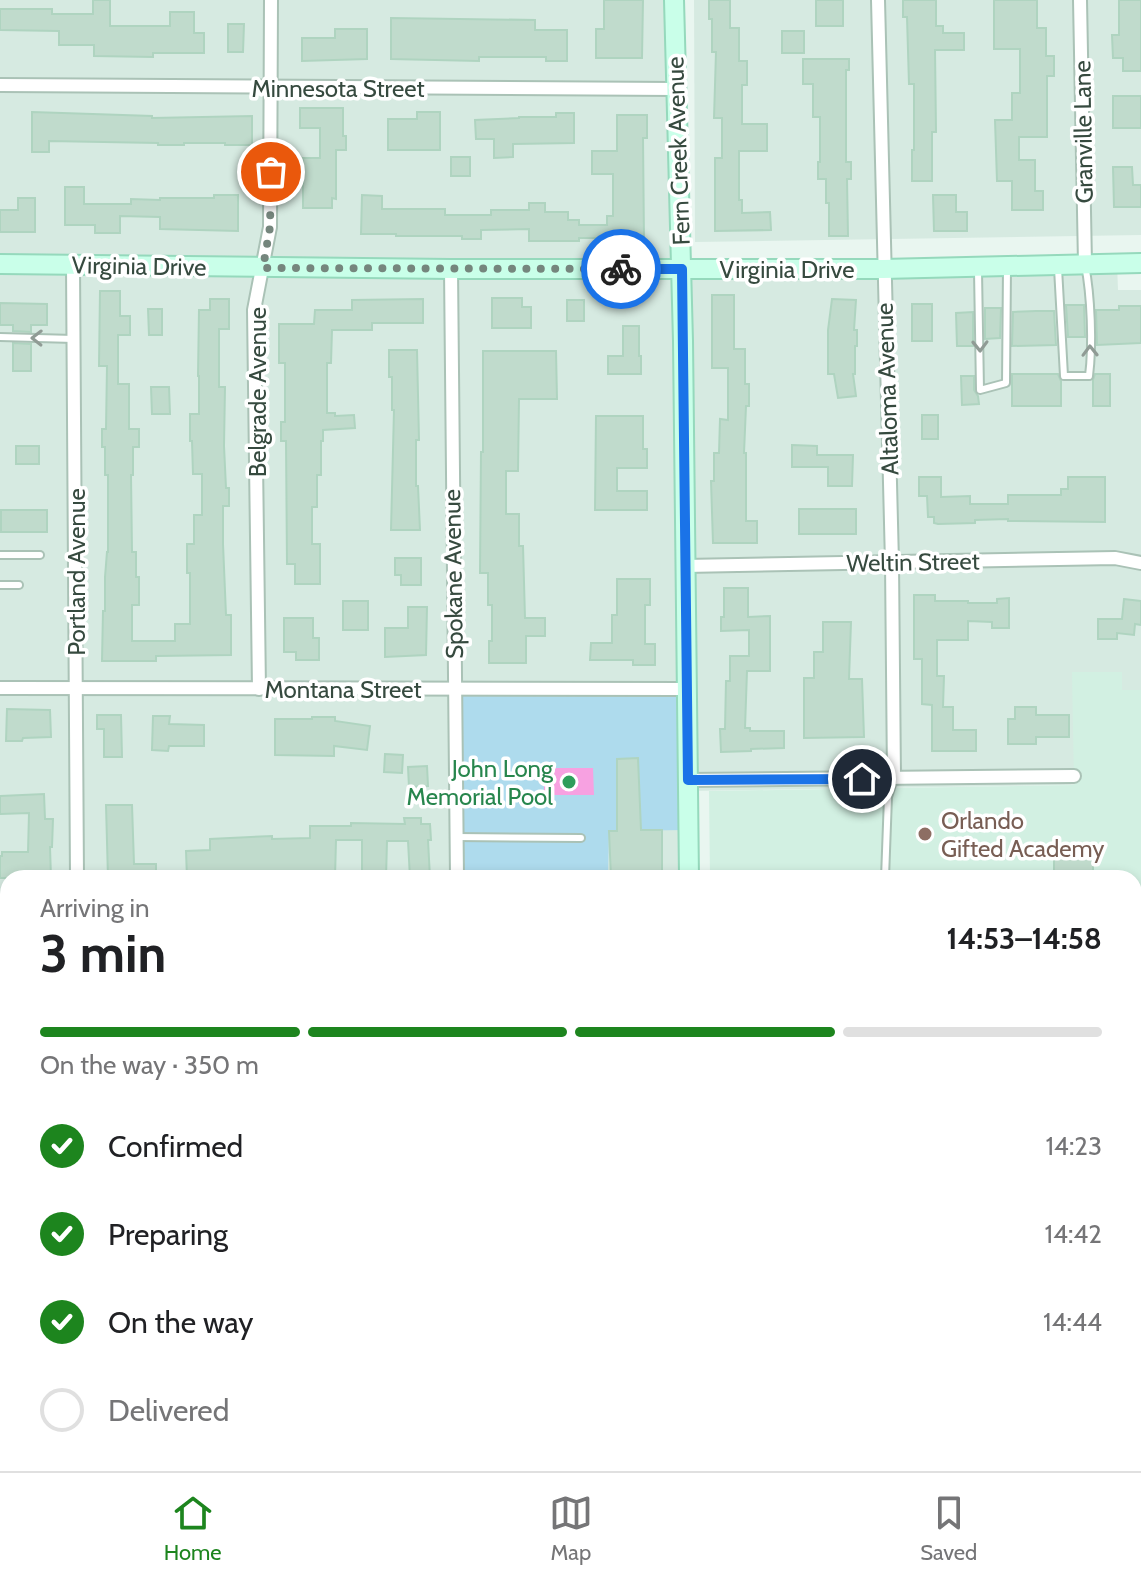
<!DOCTYPE html>
<html lang="en">
<head>
<meta charset="utf-8">
<style>
	body { margin:0; font-family:Cabin,sans-serif; background:#f2f2f2; color:#202124; height:100vh; display:flex; flex-direction:column; font-size:30px; white-space:nowrap }
	* { box-sizing:border-box; margin:0 }
	p { font-size:26px; color:#757577 }
	.icon { flex:none; width:44px; height:44px; fill:none; stroke:currentColor; stroke-width:2; stroke-linecap:round; stroke-linejoin:round }
	.map { position:relative; flex:1; overflow:hidden }
	.side { position:absolute; left:0px; top:870px; width:1142px; height:602px; display:flex; flex-direction:column; background:#fff; border-radius:24px 24px 0 0; box-shadow:0 4px 12px #0003 }
	.side>* { flex:none }
	.pin { position:absolute; display:grid; place-items:center; width:68px; height:68px; color:#fff; margin:-34px; border:4px solid #fff; border-radius:50%; box-shadow:0 2px 8px #0007 }
	.courier { position:absolute; display:grid; place-items:center; width:80px; height:80px; margin:-40px; border:6px solid #1a73e8; border-radius:50%; background:#fff; color:#222; box-shadow:0 2px 10px #0007 }
	.summary em { font-style:normal; font-weight:700 }
	.summary div { display:flex; flex-direction:column-reverse }
	.summary { display:flex; align-items:center; justify-content:space-between; height:136px; padding:0 40px }
	h1 { font-size:52px; font-weight:700; line-height:60px }
	.bar { display:grid; grid-template-columns:repeat(4,1fr); gap:12px 8px; align-content:center; height:96px; padding:0 40px }
	.bar i { height:10px; border-radius:6px; background:#e0e0e0 }
	.bar .current { background:#1d851e }
	.bar p { grid-column:span 4 }
	ol { padding:0 40px; list-style:none }
	li { display:flex; align-items:center; gap:24px; height:88px }
	li p { margin-inline-start:auto }
	li .icon { padding:8px; border-radius:50%; background:#1d851e; color:#fff; stroke-width:4 }
	li:last-child { color:#757577 }
	li i { width:44px; height:44px; border:4px solid #e0e0e0; border-radius:50% }
	.menu { display:flex; justify-content:space-around; align-items:center; height:112px; border-top:2px solid #e0e0e0; background:#fff; font-size:22px; color:#757577 }
	.menu a { display:grid; justify-items:center; gap:4px }
	.menu .current { color:#1d851e }
	.map>svg:first-child { display:block }
</style>
</head>
<body>
<div class="map">
<svg width="1141" height="1471" viewBox="0 0 1141 1471">
	<rect width="100%" height="100%" fill="#e9f6f0"/>
	<!-- residential -->
	<g fill="#d6eae1" fill-rule="evenodd">
		<path d="M 0,0 L 676,0 L 679,271 L 1117,263 L 1118,290 L 1141,290 L 1141,1471 L 0,1471 ZM 1123,784 L 1134,878 L 1134,1464 L 8,1464 L 8,878 L 689,878 L 688,791 Z"/>
		<polygon points="694,0 1141,0 1141,235 695,242"/>
	</g>
	<!-- education -->
	<polygon fill="#d2f0e2" points="1072,672 1122,672 1122,690 1141,690 1141,1029 1134,1029 1134,878 710,878 709,791 1074,785"/>
	<!-- green -->
	<polygon fill="#aedbed" points="454,689 686,689 688,830 609,831 608,878 457,878"/>
	<!-- water -->
	<polygon fill="#f7a1e1" points="544,768 593,768 594,795 544,795"/>
	<!-- building -->
	<g fill="#c0dbcc" stroke="#afd4c0" stroke-width="2">
		<polygon points="93,0 110,0 110,26 170,26 170,12 194,12 194,33 204,33 204,53 153,53 153,57 94,56 94,45 59,45 59,31 0,30 0,9 52,9 52,14 93,14"/>
		<polygon points="604,0 643,0 642,58 596,58 596,29 604,29"/>
		<polygon points="709,0 730,0 730,28 739,28 739,61 747,61 747,85 742,85 742,124 767,124 767,151 739,151 739,200 742,200 742,213 770,212 771,230 715,231 715,158 722,158 722,118 714,118 716,52 712,52 712,19 709,19"/>
		<rect x="816" y="0" width="27" height="26"/>
		<polygon points="903,0 936,0 936,26 943,26 943,33 964,33 964,50 935,50 936,132 932,132 932,181 912,181 912,150 914,150 914,84 909,84 907,17 903,17"/>
		<polygon points="994,0 1037,0 1037,28 1046,28 1046,56 1054,56 1054,76 1047,76 1047,137 1019,137 1019,160 1035,160 1035,191 1043,191 1043,210 1012,210 1012,181 997,181 995,120 1012,120 1012,93 1020,93 1020,49 994,49"/>
		<polygon points="1119,0 1141,0 1141,71 1123,71 1123,58 1113,58 1112,35 1119,35"/>
		<polygon points="391,18 535,20 535,30 567,30 567,61 546,61 546,57 479,57 479,61 391,59"/>
		<polygon points="228,24 244,24 243,52 228,52"/>
		<polygon points="335,29 367,29 367,59 302,61 302,38 335,38"/>
		<rect x="782" y="31" width="22" height="22"/>
		<polygon points="803,59 849,59 849,70 846,70 846,162 851,162 851,179 847,179 848,236 829,236 829,203 826,203 826,179 818,179 818,162 820,162 820,117 813,117 813,84 803,84"/>
		<rect x="1113" y="96" width="28" height="32"/>
		<polygon points="300,108 343,108 343,136 346,136 346,150 336,150 336,199 332,198 332,208 303,208 303,158 320,158 320,128 300,128"/>
		<polygon points="32,112 152,116 152,118 252,116 252,145 225,145 225,143 184,143 184,145 158,145 158,143 49,141 49,152 32,152"/>
		<polygon points="417,112 440,112 440,150 388,150 388,119 417,119"/>
		<polygon points="556,113 574,113 574,143 513,144 513,157 494,158 494,139 476,139 475,120 519,118 519,117 556,117"/>
		<polygon points="617,115 647,115 647,138 643,138 644,242 607,242 607,238 579,238 579,241 529,241 529,229 481,230 481,239 462,239 462,236 396,236 396,234 361,234 362,195 382,196 382,209 445,209 445,215 491,215 491,210 529,210 529,203 545,203 545,212 568,212 568,220 579,220 579,225 607,225 607,216 613,216 613,174 592,174 592,151 617,151"/>
		<rect x="451" y="157" width="19" height="19"/>
		<polygon points="1113,167 1132,167 1133,185 1141,185 1141,207 1114,207"/>
		<polygon points="65,187 84,187 84,204 131,204 131,199 160,200 160,198 214,198 214,195 238,195 238,231 160,229 160,217 120,216 120,233 95,233 95,225 65,225"/>
		<polygon points="933,195 956,195 956,212 967,212 967,231 934,231"/>
		<polygon points="18,198 35,198 35,232 0,232 0,210 18,210"/>
		<polygon points="100,291 120,291 120,316 130,316 130,335 118,335 118,384 129,384 129,429 139,429 139,447 133,447 133,475 131,475 132,552 136,552 136,577 139,577 139,605 132,605 132,641 175,641 175,624 190,624 190,573 187,573 187,544 194,544 194,515 202,515 202,474 193,474 192,441 190,441 190,414 199,414 199,376 198,376 199,310 210,310 210,299 229,299 229,329 219,329 219,387 225,387 224,446 226,488 229,488 229,506 223,506 223,544 226,615 231,615 231,655 156,656 156,661 102,661 103,611 105,611 105,577 107,552 108,552 108,475 105,475 105,447 102,447 102,429 106,429 107,366 99,366"/>
		<polygon points="712,295 734,295 734,349 745,349 745,384 749,384 749,406 746,406 744,453 746,453 746,521 757,521 757,543 713,543 711,481 714,481 714,453 719,453 720,419 728,420 728,368 712,368"/>
		<polygon points="492,298 522,298 522,307 531,307 531,328 492,328"/>
		<polygon points="423,299 423,323 372,323 372,330 332,330 331,363 327,363 327,413 335,413 335,416 354,415 355,428 323,430 323,441 321,441 321,475 317,475 317,507 312,507 312,544 320,544 320,584 295,584 295,564 287,564 286,441 281,441 281,422 285,422 285,363 279,363 279,324 314,324 315,310 352,310 352,300"/>
		<polygon points="832,299 856,300 854,330 857,330 857,346 855,346 855,374 853,374 856,396 838,398 834,374 828,374 828,330"/>
		<rect x="567" y="300" width="17" height="21"/>
		<polygon points="0,303 47,304 47,325 31,325 31,332 13,331 13,325 0,325"/>
		<rect x="912" y="304" width="20" height="37"/>
		<polygon points="1066,305 1084,305 1085,337 1068,337"/>
		<polygon points="1119,306 1141,306 1141,343 1097,345 1096,310 1119,310"/>
		<polygon points="985,308 1001,308 1000,338 985,339"/>
		<polygon points="148,309 162,309 162,335 149,335"/>
		<polygon points="1036,311 1054,311 1056,345 1012,346 1013,312"/>
		<polygon points="973,312 973,346 957,346 956,313"/>
		<polygon points="623,326 639,326 639,356 641,356 641,374 608,374 608,356 623,356"/>
		<polygon points="13,343 31,344 31,371 13,371"/>
		<polygon points="389,350 417,350 419,440 416,440 416,486 418,486 420,530 391,530 394,410 392,410 392,377 389,377"/>
		<polygon points="483,351 556,351 557,399 519,399 518,471 506,471 506,514 519,514 519,546 523,546 525,618 545,618 545,636 526,636 526,663 489,663 489,641 492,641 492,605 488,605 488,573 480,573 481,452 483,452"/>
		<polygon points="1012,374 1058,374 1061,381 1061,406 1012,406"/>
		<polygon points="1095,374 1110,374 1110,406 1093,406 1093,380"/>
		<polygon points="961,376 974,376 974,390 978,396 979,404 962,405"/>
		<polygon points="151,387 169,387 170,414 152,414"/>
		<rect x="922" y="415" width="16" height="24"/>
		<polygon points="596,416 643,416 643,449 647,449 647,468 617,468 617,491 647,491 647,510 595,510"/>
		<polygon points="792,445 817,446 817,455 853,455 852,486 828,486 828,467 792,467"/>
		<rect x="16" y="446" width="23" height="18"/>
		<polygon points="919,477 941,477 941,497 970,496 970,504 1008,504 1008,495 1061,495 1061,489 1068,489 1068,477 1105,477 1105,522 1008,521 1008,519 975,520 975,523 938,524 934,523 934,517 928,517 927,496 919,496"/>
		<rect x="799" y="509" width="57" height="25"/>
		<rect x="1" y="510" width="46" height="22"/>
		<polygon points="395,558 421,558 421,585 401,585 401,575 395,575"/>
		<polygon points="617,579 650,579 650,605 645,605 645,644 655,644 655,665 633,665 633,660 590,660 591,643 612,643 612,615 617,615"/>
		<polygon points="724,588 748,588 748,617 770,616 770,671 747,671 745,728 750,728 750,731 784,731 784,748 751,749 751,751 721,752 720,729 725,729 726,681 730,681 730,656 749,656 749,630 721,631 721,617 724,617"/>
		<polygon points="914,595 935,595 935,601 968,601 968,603 997,603 997,599 1009,598 1009,628 992,628 992,622 968,621 968,640 937,640 937,676 944,676 943,707 953,707 953,730 976,730 976,751 932,751 932,705 922,704 922,659 914,659"/>
		<polygon points="1124,599 1141,601 1141,625 1135,624 1134,635 1117,633 1117,639 1098,639 1098,619 1122,619"/>
		<rect x="343" y="601" width="25" height="29"/>
		<polygon points="408,607 427,607 426,655 385,657 385,628 408,628"/>
		<polygon points="284,618 313,618 313,638 319,638 319,660 296,660 296,652 284,652"/>
		<polygon points="823,622 851,622 849,679 862,679 864,737 804,738 804,678 814,678 814,652 823,652"/>
		<polygon points="1015,707 1036,707 1036,715 1069,715 1069,737 1036,737 1036,744 1008,744 1008,719 1015,719"/>
		<polygon points="7,709 50,710 51,737 23,738 22,741 6,741"/>
		<polygon points="97,715 121,715 122,757 104,757 104,729 97,729"/>
		<polygon points="153,716 170,716 169,724 204,725 204,746 169,746 168,751 152,750"/>
		<polygon points="312,717 335,717 335,721 370,726 367,750 334,746 334,756 275,755 275,719 312,719"/>
		<polygon points="385,754 403,755 402,773 384,772"/>
		<polygon points="638,758 641,830 662,830 662,878 611,878 609,831 617,831 617,759"/>
		<polygon points="427,766 428,786 409,787 408,767"/>
		<polygon points="44,794 45,819 53,819 52,847 50,847 51,878 0,878 0,856 2,856 2,852 28,852 29,813 0,814 0,796"/>
		<polygon points="106,805 132,805 134,864 156,864 156,878 108,878"/>
		<polygon points="404,818 421,818 421,824 430,824 431,840 428,840 430,878 410,878 408,841 387,841 386,878 362,878 362,840 336,840 335,878 187,878 186,851 210,850 210,839 272,836 272,839 310,838 310,826 351,826 351,823 405,824"/>
		<polygon points="1093,846 1093,873 1054,873 1054,847"/>
	</g>
	<g fill="none" stroke-linecap="round" stroke-linejoin="round">
		<!-- lane casing -->
		<g stroke="#aac2b6" stroke-width="10">
			<g id="lane">
				<path d="M 1058,268 L 1064,376 L 1089,376 C 1093,345 1091,295 1085,265"/>
				<polyline points="978,271 980,390 1006,383 1007,268"/>
				<polyline points="0,337 74,339"/>
				<polyline points="0,555 40,555"/>
				<polyline points="0,585 19,585"/>
				<polyline points="456,837 581,838"/>
				<polyline points="885,878 888,797 894,778"/>
				<polyline points="1134,979 1141,979"/>
				<polyline points="4,1471 5,1378"/>
				<polyline points="32,1471 32,1464"/>
			</g>
		</g>
		<!-- street casing -->
		<g stroke="#aac2b6" stroke-width="16">
			<g id="street">
				<polyline points="878,0 892,563 894,778"/>
				<polyline points="1080,0 1085,264"/>
				<polyline points="0,85 676,89"/>
				<polyline points="73,265 77,878"/>
				<polyline points="451,269 457,878"/>
				<polyline points="685,566 1115,558 1141,563"/>
				<polyline points="0,688 686,689"/>
				<polyline points="259,689 254,310 270,227 271,0"/>
				<polyline points="688,780 1074,776"/>
				<polyline points="0,915 8,915"/>
				<polyline points="1134,1128 1141,1128"/>
				<polyline points="0,1132 8,1132"/>
				<polyline points="1134,1232 1138,1471"/>
				<polyline points="0,1349 8,1349"/>
				<polyline points="929,1464 929,1471"/>
				<polyline points="270,1471 270,1464"/>
			</g>
		</g>
		<!-- secondary casing -->
		<g stroke="#95d9bc" stroke-width="22">
			<g id="secondary">
				<polyline points="674,0 683,341 689,878"/>
				<polyline points="0,264 451,269 883,269 1141,263"/>
				<polyline points="697,1464 697,1471"/>
			</g>
		</g>
		<!-- lane -->
		<use href="#lane" stroke="#fff" stroke-width="6"/>
		<!-- street -->
		<use href="#street" stroke="#fff" stroke-width="12"/>
		<!-- secondary -->
		<use href="#secondary" stroke="#c9ffe9" stroke-width="18"/>
	</g>
	<!-- one-way arrows -->
	<defs><path id="oneway-chevron" d="M-2-3.5L2.5 0L-2 3.5" fill="none" stroke-width="1.6" stroke-linecap="round" stroke-linejoin="round" transform="scale(2)"/></defs>
	<g stroke="#909b95">
		<use href="#oneway-chevron" transform="translate(37 338) rotate(-179)"/>
		<use href="#oneway-chevron" transform="translate(980 346) rotate(89)"/>
		<use href="#oneway-chevron" transform="translate(1090 351) rotate(-91)"/>
	</g>
	<g fill="none" stroke-linecap="round" stroke-linejoin="round">
		<!-- done -->
		<polyline stroke="#75867d" stroke-width="8" stroke-dasharray="0 14.4" points="271,172 270,227 263,268 621,269"/>
		<!-- route -->
		<polyline stroke="#1a73e8" stroke-width="10" points="621,269 682,269 688,780 862,779"/>
	</g>
	<!-- markers -->
	<circle fill="#2e9e5b" stroke="#fff" stroke-width="3" cx="569" cy="782" r="8"/>
	<circle fill="#8d6e63" stroke="#fff" stroke-width="3" cx="925" cy="834" r="8"/>
	<g text-anchor="middle" dominant-baseline="central" stroke-width="7" stroke-linejoin="round" paint-order="stroke">
		<!-- street labels -->
		<g font-size="24" fill="#364a3f" stroke="#fff">
			<text x="338" y="88">Minnesota Street</text>
			<text transform="translate(1083 132) rotate(-91)">Granville Lane</text>
			<text transform="translate(678 151) rotate(-92)">Fern Creek Avenue</text>
			<text transform="translate(139 266) rotate(1)">Virginia Drive</text>
			<text x="787" y="269">Virginia Drive</text>
			<text transform="translate(887 389) rotate(-92)">Altaloma Avenue</text>
			<text transform="translate(257 392) rotate(-90)">Belgrade Avenue</text>
			<text transform="translate(913 562) rotate(-1)">Weltin Street</text>
			<text transform="translate(76 572) rotate(-90)">Portland Avenue</text>
			<text transform="translate(453 574) rotate(-91)">Spokane Avenue</text>
			<text x="343" y="689">Montana Street</text>
		</g>
		<!-- leisure labels -->
		<g font-size="24" fill="#27864d" stroke="#fff" text-anchor="end">
			<text x="553" y="768">John Long<tspan x="553" dy="28">Memorial Pool</tspan></text>
		</g>
		<!-- education labels -->
		<g font-size="24" fill="#785e54" stroke="#fff" text-anchor="start">
			<text x="941" y="820">Orlando<tspan x="941" dy="28">Gifted Academy</tspan></text>
		</g>
	</g>
</svg>
<div class="pin" style="left:271px;top:172px;background:#ea580c"><svg class="icon" aria-label="bag" viewBox="0 0 24 24"><path d="M5 8h14l-1 12H6zM9 8a3 3 0 0 1 6 0"/></svg></div>
<div class="pin" style="left:862px;top:779px;background:#1f2937"><svg class="icon" aria-label="home" viewBox="0 0 24 24"><path d="M3 11l9-7 9 7M6 9v11h12V9"/></svg></div>
<div class="courier" style="left:621px;top:269px"><svg class="icon" aria-label="bike" viewBox="0 0 24 24"><circle cx="6" cy="16" r="4"/><circle cx="18" cy="16" r="4"/><path d="M6 16l4-8h5l3 8M10 8l3 8H6M13 5h3"/></svg></div>
<section class="side">
<div class="summary"><div><h1>3 min</h1><p>Arriving in</p></div><em>14:53–14:58</em></div>
<div class="bar"><i class="current"></i><i class="current"></i><i class="current"></i><i></i><p>On the way · 350 m</p></div>
<ol>
<li><svg class="icon" aria-label="check" viewBox="0 0 24 24"><path d="M5 12l5 5 9-10"/></svg>Confirmed<p>14:23</p></li>
<li><svg class="icon" aria-label="check" viewBox="0 0 24 24"><path d="M5 12l5 5 9-10"/></svg>Preparing<p>14:42</p></li>
<li><svg class="icon" aria-label="check" viewBox="0 0 24 24"><path d="M5 12l5 5 9-10"/></svg>On the way<p>14:44</p></li>
<li><i></i>Delivered</li>
</ol>
</section>
</div>
<nav class="menu">
<a class="current"><svg class="icon" aria-label="home" viewBox="0 0 24 24"><path d="M3 11l9-7 9 7M6 9v11h12V9"/></svg>Home</a>
<a><svg class="icon" aria-label="map" viewBox="0 0 24 24"><path d="M3 6l6-2 6 2 6-2v14l-6 2-6-2-6 2zM9 4v14M15 6v14"/></svg>Map</a>
<a><svg class="icon" aria-label="saved" viewBox="0 0 24 24"><path d="M7 4h10v16l-5-4-5 4z"/></svg>Saved</a>
</nav>
</body>
</html>
